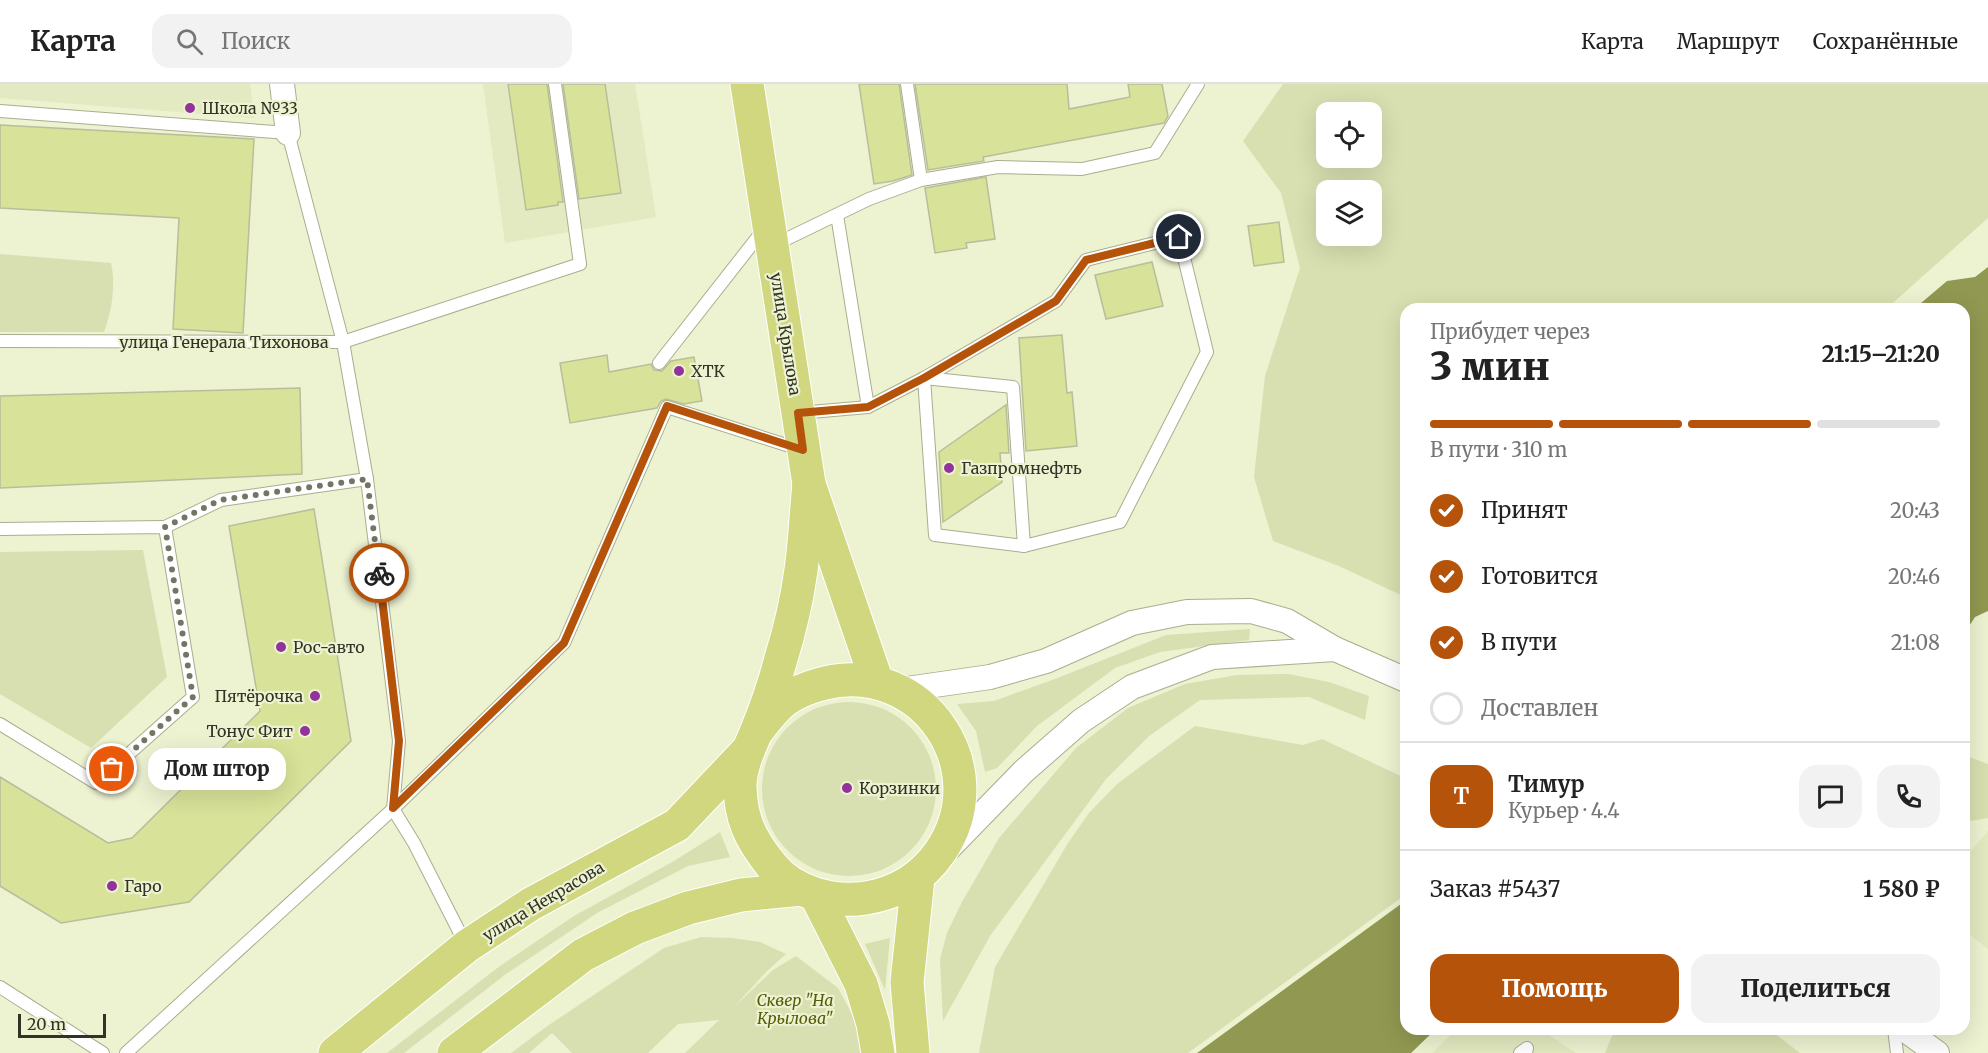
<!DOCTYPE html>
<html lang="ru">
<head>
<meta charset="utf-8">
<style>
	body { margin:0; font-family:Merriweather,serif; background:#f2f2f2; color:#222; height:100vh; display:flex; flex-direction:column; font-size:22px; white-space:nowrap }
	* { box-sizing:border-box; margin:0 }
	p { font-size:20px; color:#767676 }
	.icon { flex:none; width:33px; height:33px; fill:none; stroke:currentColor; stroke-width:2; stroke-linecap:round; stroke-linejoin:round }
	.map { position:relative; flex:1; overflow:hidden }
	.drawer { position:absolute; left:1400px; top:219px; width:570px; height:732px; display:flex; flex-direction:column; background:#fff; border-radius:18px; box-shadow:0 6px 24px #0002 }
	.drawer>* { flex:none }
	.buttons { position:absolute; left:1316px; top:18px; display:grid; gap:12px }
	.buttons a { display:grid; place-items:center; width:66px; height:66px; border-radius:12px; background:#fff; box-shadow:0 6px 24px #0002; font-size:30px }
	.scale { position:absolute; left:18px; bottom:15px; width:88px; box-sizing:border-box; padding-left:6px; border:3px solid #313326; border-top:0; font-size:16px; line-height:21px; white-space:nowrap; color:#313326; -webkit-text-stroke:4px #edf2d1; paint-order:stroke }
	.pin { position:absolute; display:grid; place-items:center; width:51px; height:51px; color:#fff; margin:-26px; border:3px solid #fff; border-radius:50%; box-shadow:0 2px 6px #0007 }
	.courier { position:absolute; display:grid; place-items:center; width:60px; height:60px; margin:-30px; border:4px solid #b45309; border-radius:50%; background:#fff; color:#222; box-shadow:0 2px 8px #0007 }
	.bubble { position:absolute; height:42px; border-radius:18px; background:#fff; box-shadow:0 6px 24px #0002; font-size:20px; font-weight:800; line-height:42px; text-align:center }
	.head em { font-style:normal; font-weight:800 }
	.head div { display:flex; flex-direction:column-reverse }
	.head { display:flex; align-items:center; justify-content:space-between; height:102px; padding:0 30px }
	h1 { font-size:39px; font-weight:800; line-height:45px }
	.bar { display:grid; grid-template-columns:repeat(4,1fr); gap:9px 6px; align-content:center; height:72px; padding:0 30px }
	.bar i { height:8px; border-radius:4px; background:#e0e0e0 }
	.bar .current { background:#b45309 }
	.bar p { grid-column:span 4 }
	.line { display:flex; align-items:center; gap:15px; padding:0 30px; border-top:2px solid #e0e0e0 }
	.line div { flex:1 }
	.round { display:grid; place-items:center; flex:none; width:63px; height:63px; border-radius:18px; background:#f2f2f2 }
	ol { padding:0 30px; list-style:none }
	li { display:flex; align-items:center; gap:18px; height:66px }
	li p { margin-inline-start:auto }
	li .icon { padding:6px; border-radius:50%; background:#b45309; color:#fff; stroke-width:4 }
	li:last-child { color:#767676 }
	li i { width:33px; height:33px; border:3px solid #e0e0e0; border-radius:50% }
	.primary-button { display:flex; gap:12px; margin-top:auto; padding:12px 30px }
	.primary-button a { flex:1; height:69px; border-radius:18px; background:#b45309; color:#fff; font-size:24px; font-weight:800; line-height:69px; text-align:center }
	.primary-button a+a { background:#f2f2f2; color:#222 }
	header { display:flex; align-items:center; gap:36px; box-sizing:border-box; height:84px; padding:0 30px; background:#fff; border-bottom:2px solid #e0e0e0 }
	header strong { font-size:28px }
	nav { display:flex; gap:33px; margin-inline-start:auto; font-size:21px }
	.search { width:420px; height:54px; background:#f2f2f2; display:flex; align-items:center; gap:15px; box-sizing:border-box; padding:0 21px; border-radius:18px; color:#767676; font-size:22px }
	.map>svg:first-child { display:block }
</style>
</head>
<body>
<header>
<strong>Карта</strong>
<div class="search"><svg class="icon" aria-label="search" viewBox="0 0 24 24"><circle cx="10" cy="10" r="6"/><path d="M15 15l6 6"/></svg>Поиск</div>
<nav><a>Карта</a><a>Маршрут</a><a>Сохранённые</a></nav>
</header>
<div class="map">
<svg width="1988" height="969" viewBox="0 0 1988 969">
	<rect width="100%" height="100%" fill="#edf2d1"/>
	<!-- built -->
	<g fill="#e3e9c0">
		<polygon points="0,0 250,0 254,34 0,14"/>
		<polygon points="483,0 635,0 656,133 505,159"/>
		<polygon points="1988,747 1988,865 1964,846 1964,775"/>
		<polygon points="1457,945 1540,945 1576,969 1432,969"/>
	</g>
	<!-- green -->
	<g fill="#d8dfb0" fill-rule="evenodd">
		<path d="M 1283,0 L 1988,0 L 1988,134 L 1886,225 L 1406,225 L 1405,513 L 1339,482 L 1273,457 L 1254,393 L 1265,292 L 1300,184 L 1281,109 L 1243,57 ZM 1326,28 L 1371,28 L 1371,74 L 1326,74 ZM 1326,106 L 1371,106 L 1371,152 L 1326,152 Z"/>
		<path d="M 0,170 L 111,179 C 116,200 112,227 104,248 L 0,248 Z"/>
		<polygon points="143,466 167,593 91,664 0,610 0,468"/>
		<polygon points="1250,545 1249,556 1160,568 1115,584 1037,642 997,684 985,688 976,647 957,620 994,617 1055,595 1166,551"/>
		<polygon points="1288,590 1329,598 1369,612 1365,636 1309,613 1200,616 1149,652 1106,695 990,852 943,937 940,875 947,849 962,818 999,754 1076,664 1128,624 1185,600 1237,591"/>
		<circle cx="849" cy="705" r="87"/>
		<polygon points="1195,642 1303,661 1322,655 1405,694 1405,811 1188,969 979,969 995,883 1068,759 1089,729 1117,700"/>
		<polygon points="1964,671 1988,680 1988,734 1964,738"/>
		<polygon points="720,748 730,773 688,782 597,829 506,890 404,969 387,969 500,882 574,832 674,777"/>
		<polygon points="701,853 732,854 760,858 786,870 766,888 733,924 773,886 796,872 838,904 857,939 862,969 685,969 719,936 678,940 648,969 572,969 552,949 529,969 511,969 546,943 664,864"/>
		<polygon points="890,854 885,906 865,860"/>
		<polygon points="1615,945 1769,945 1800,969 1605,969"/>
	</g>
	<!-- water -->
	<g fill="#909851">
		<polygon points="1988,183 1988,527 1975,533 1964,550 1964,225 1914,225 1947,197 1975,193"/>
		<polygon points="1405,817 1406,945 1436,945 1411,969 1197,969"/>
	</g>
	<!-- building -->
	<g fill="#d8e298" stroke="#b8bd9c" stroke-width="1.5">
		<polygon points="508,0 547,0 563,118 558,118 558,121 526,126"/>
		<polygon points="563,0 605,0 621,109 579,115"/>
		<polygon points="859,0 899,0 912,91 893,97 874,100"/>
		<polygon points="915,0 1067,0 1069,25 1130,13 1128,0 1162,0 1168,32 1164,39 983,73 984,77 928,86"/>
		<polygon points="0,41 254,55 243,249 173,245 179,134 0,124"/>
		<polygon points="986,93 995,155 966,159 967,164 935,169 925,104"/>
		<polygon points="1279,138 1284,178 1254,182 1248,142"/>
		<polygon points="1152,178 1163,222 1106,235 1095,191"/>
		<polygon points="1062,251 1067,309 1072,308 1077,362 1026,367 1019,254"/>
		<polygon points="607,271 609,288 651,280 654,286 662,287 671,277 694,273 702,317 684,320 666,315 661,317 657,324 570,339 560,279"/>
		<polygon points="300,304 302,390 0,404 0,312"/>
		<polygon points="1006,321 1009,369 1000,369 1002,398 943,438 939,368"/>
		<polygon points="314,425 351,657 189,818 61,839 0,802 0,693 108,759 132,754 260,627 229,442"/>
	</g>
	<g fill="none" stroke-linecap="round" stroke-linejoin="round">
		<!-- service casing -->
		<g stroke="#a9ae8e" stroke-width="14">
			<g id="service">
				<polyline points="907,0 921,96"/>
				<polyline points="0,27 288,49 343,258 367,395 399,657 393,725 126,969"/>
				<polyline points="837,131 868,323"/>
				<polyline points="774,161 869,115 921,96 998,83 1082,85 1155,69 1198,0"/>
				<polyline points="0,257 343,258 580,180 555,0"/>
				<polyline points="659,279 764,145"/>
				<polyline points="924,294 1013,303 1024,462"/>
				<polyline points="799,329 868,323 924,294 1056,217 1086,176 1179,153 1207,268 1120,438 1024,462 935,451 924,294"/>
				<polyline points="165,443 221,416 367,395"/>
				<polyline points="0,445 165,443 193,613 96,699 0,640"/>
				<polyline points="466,861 414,759 393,725 564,559 667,323 802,366"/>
				<polyline points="0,903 103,969"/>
				<polyline points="1894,945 1897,969"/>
				<polyline points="1520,969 1527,964 1526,969"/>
			</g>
		</g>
		<!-- minor casing -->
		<g stroke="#a9ae8e" stroke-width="26">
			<g id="minor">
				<polyline points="282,0 288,49"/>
				<polyline points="900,606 990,593 1046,577 1132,539 1187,528 1251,527 1287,537 1335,565 1406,596"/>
				<polyline points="949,764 1024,687 1081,637 1132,603 1212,573 1335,565"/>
				<polyline points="1904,945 1937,969"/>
			</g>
		</g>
		<!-- primary casing -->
		<g stroke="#fff" stroke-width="35">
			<g id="primary">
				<polyline points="747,0 809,400 877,598"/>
				<path d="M 757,647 C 764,638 771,629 779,621 C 791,610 809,603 825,599 C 923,576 997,685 940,768 C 922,794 897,809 866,814 C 834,819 793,809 772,782 C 750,755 740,734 740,700 C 741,680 750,663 757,646 C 766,624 774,601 780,578 C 789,549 797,516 801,486 C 805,458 806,429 809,400"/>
				<polyline points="816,811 861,900 873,940 878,969"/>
				<polyline points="335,969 467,862 531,820 677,741 748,666"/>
				<polyline points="454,969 583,871 635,844 688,824 741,811 802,805"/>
				<polyline points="913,969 907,898 918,794"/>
			</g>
		</g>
		<!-- service -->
		<use href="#service" stroke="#fff" stroke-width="12"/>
		<!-- minor -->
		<use href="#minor" stroke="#fff" stroke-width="24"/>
		<!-- primary -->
		<use href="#primary" stroke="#d0d77f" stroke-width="33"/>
	</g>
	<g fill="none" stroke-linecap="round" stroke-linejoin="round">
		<!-- done -->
		<polyline stroke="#737662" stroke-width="6" stroke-dasharray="0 10.8" points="112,685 193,613 165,443 220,416 367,395 379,489"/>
		<!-- route -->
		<polyline stroke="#b45309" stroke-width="8" points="379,489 399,657 393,724 564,559 667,322 803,366 798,329 868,323 924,294 1056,217 1086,176 1179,153"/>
	</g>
	<!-- markers -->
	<g fill="#92339b" stroke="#edf2d1" stroke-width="2">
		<circle cx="190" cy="24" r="6"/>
		<circle cx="679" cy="287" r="6"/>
		<circle cx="949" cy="384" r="6"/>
		<circle cx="281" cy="563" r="6"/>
		<circle cx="315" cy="612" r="6"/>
		<circle cx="305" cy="647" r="6"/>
		<circle cx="847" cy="704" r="6"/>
		<circle cx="112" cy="802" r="6"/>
	</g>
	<g text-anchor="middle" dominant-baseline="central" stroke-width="4.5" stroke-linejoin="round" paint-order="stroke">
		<!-- poi labels -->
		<g font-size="16" fill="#313326" stroke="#edf2d1" text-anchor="start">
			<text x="202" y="24">Школа №33</text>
			<text x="691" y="287">ХТК</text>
			<text x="961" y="384">Газпромнефть</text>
			<text x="293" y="563">Рос-авто</text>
			<text x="303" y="612" text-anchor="end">Пятёрочка</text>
			<text x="293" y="647" text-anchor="end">Тонус Фит</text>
			<text x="859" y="704">Корзинки</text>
			<text x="124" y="802">Гаро</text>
		</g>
		<!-- street labels -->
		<g font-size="16" fill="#313326" stroke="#edf2d1">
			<text transform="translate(786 250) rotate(81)">улица Крылова</text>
			<text x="224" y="258">улица Генерала Тихонова</text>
			<text transform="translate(543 817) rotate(-31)">улица Некрасова</text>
		</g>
		<!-- park labels -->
		<g font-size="16" font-style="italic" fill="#575d06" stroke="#edf2d1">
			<text x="795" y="916">Сквер "На<tspan x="795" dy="18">Крылова"</tspan></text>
		</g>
	</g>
</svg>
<div class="buttons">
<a><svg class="icon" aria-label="locate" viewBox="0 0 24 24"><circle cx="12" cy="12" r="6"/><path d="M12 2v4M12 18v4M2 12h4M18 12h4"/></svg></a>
<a><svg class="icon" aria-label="layers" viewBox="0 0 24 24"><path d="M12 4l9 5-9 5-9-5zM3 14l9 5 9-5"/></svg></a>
</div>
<div class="scale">20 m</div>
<div class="pin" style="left:112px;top:685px;background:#ea580c"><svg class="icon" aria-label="bag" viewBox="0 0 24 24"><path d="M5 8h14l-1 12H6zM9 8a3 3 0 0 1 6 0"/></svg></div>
<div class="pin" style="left:1179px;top:153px;background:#1f2937"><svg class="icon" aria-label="home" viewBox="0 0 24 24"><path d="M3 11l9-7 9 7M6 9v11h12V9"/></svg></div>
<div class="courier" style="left:379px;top:489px"><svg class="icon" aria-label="bike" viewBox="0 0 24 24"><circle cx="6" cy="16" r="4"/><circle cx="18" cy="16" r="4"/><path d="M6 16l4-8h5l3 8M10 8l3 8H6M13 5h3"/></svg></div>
<div class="bubble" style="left:148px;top:664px;width:138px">Дом штор</div>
<section class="drawer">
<div class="head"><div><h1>3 мин</h1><p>Прибудет через</p></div><em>21:15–21:20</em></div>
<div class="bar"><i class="current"></i><i class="current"></i><i class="current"></i><i></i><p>В пути · 310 m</p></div>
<ol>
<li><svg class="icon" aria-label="check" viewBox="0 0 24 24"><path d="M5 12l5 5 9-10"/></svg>Принят<p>20:43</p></li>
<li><svg class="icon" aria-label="check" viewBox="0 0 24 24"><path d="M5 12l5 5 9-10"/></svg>Готовится<p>20:46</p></li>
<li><svg class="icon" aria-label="check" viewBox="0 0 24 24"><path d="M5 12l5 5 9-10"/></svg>В пути<p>21:08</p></li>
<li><i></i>Доставлен</li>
</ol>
<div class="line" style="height:108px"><b class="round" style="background:#b45309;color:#fff">Т</b><div><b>Тимур</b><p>Курьер · 4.4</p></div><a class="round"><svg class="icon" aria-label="chat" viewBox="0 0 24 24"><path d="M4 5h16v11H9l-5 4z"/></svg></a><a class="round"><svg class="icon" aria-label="phone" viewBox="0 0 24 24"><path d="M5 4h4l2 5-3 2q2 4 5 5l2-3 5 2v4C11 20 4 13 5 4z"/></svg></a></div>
<div class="line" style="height:78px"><div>Заказ #5437</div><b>1 580 ₽</b></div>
<div class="primary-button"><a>Помощь</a><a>Поделиться</a></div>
</section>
</div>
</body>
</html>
